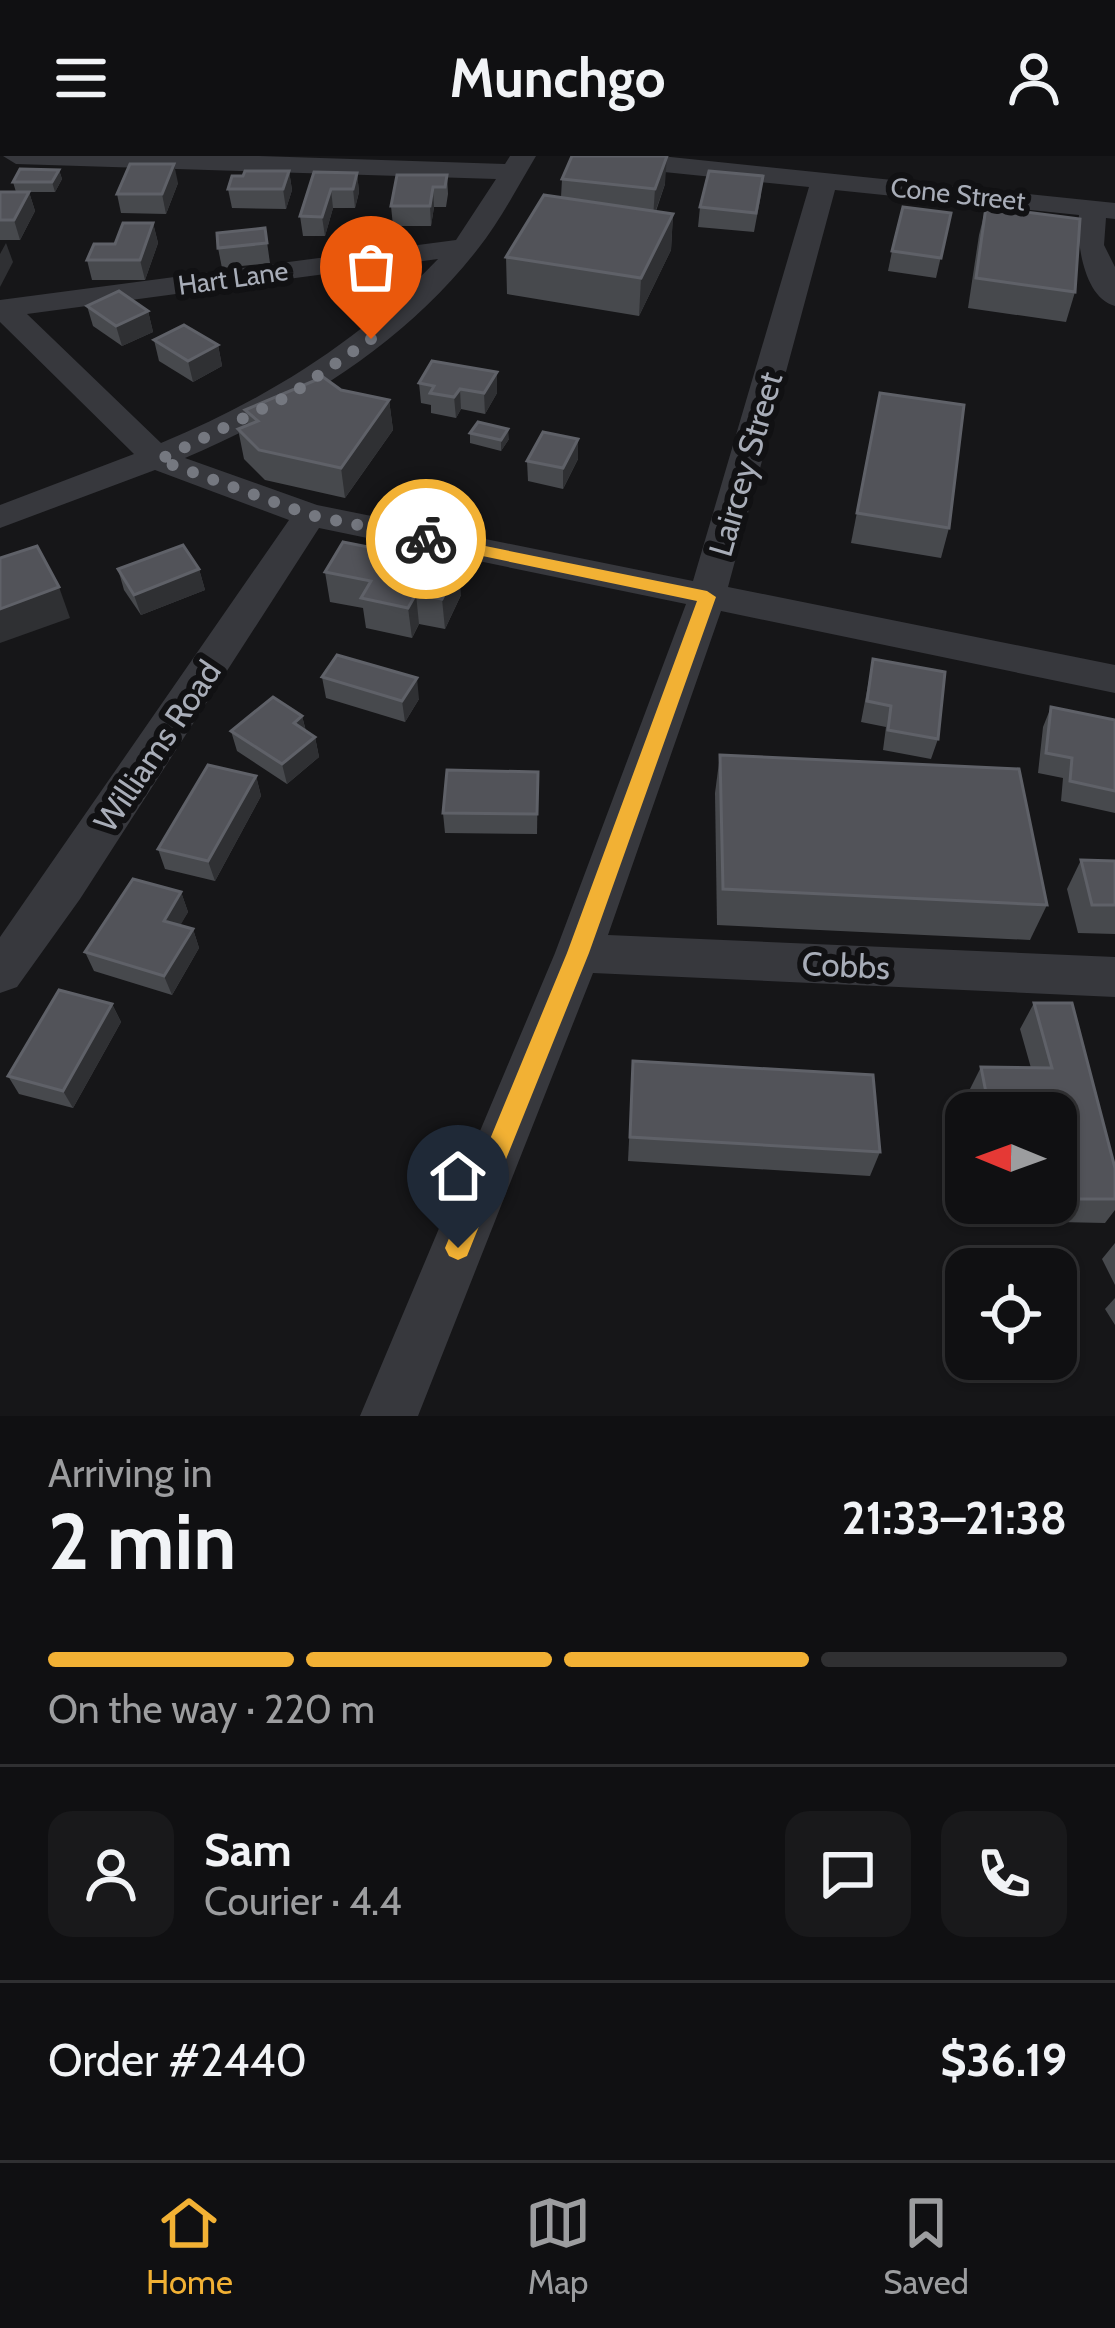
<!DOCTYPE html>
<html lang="en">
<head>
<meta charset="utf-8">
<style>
	body { margin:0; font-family:Cabin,sans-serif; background:#19191b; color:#f1f3f6; height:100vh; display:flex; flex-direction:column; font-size:45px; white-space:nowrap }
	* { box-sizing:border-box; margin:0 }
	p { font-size:39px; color:#9c9d9f }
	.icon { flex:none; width:66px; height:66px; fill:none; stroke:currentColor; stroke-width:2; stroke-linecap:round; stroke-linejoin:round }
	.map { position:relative; height:1260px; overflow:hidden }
	.sheet { display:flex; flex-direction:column; background:#101012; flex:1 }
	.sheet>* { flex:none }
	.needle { width:78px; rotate:271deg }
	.controls { position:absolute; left:945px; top:936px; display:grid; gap:24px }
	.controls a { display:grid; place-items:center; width:132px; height:132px; border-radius:24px; background:#101012; box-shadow:0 3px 9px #0004,0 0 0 3px #303032; font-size:60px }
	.pin { position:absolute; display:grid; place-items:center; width:102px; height:102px; color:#fff; margin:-123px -51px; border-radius:50% 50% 50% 0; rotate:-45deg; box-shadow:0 0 12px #0007 }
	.pin .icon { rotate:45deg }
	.courier { position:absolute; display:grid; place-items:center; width:120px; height:120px; margin:-60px; border:9px solid #f2b134; border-radius:50%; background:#fff; color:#222; box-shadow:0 3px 15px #0007 }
	.head em { font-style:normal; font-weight:800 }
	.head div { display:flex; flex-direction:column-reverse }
	.head { display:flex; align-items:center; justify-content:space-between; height:204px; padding:0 48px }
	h1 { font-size:78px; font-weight:800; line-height:90px }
	.bar { display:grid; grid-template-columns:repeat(4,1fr); gap:18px 12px; align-content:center; height:144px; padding:0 48px }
	.bar i { height:15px; border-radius:9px; background:#303032 }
	.bar .selected { background:#f2b134 }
	.bar p { grid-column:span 4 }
	.line { display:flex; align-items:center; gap:30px; padding:0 48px; border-top:3px solid #303032 }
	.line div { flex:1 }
	.round { display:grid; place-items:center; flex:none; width:126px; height:126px; border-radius:24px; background:#19191b }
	header { display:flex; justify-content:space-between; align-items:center; height:156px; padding:0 48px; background:#101012; font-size:54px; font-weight:800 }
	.tab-bar { display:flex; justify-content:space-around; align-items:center; height:168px; border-top:3px solid #303032; background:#101012; font-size:33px; color:#9c9d9f }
	.tab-bar a { display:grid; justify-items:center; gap:6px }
	.tab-bar .selected { color:#f2b134 }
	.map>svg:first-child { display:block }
</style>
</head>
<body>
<header><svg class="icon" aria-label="menu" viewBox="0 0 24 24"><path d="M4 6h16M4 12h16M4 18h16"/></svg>Munchgo<svg class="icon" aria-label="person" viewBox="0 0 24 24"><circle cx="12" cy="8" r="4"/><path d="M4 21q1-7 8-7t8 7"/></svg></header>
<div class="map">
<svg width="1115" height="1260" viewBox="0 0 1115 1260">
	<rect width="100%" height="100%" fill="#161618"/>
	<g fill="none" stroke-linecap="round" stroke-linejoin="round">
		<!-- minor -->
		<path fill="#37383d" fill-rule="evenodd" d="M 3,0 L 259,0 L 505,8 L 510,0 L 536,0 C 517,32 500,65 477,94 C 403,189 294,255 185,302 L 317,349 L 693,425 L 809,31 L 586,8 L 573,0 L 661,0 L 1115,47 L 1115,63 L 1106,62 L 1104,89 L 1115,111 L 1115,150 C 1084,142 1076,86 1079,59 L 835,34 L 728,431 L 1115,509 L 1115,537 L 721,455 L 608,779 L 1115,801 L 1115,841 L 593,817 L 418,1260 L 360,1260 L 555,797 L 686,448 L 319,372 L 80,743 L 17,831 L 0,837 L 0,781 L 289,364 L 155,314 L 0,372 L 0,349 L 134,298 L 0,166 L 0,144 L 456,84 L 496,23 L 16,8 ZM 438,103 C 360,185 265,244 161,287 L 27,158 Z"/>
	</g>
	<!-- wall -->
	<g fill="#47494d">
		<polygon points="59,14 62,23 55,36 29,36 35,55 20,84 0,84 0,36 16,36 13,26"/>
		<polygon points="289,15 292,34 286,53 232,52 228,33"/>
		<polygon points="314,16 357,17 359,36 355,52 333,52 325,80 303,80 300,60"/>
		<polygon points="447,19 448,38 446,51 434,51 431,70 393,70 391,50"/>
		<polygon points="562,23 665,28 656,55 673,58 671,94 639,160 507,138 506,101 561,41"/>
		<polygon points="178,27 166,58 121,57 117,38"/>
		<polygon points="761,39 754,76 698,71 700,51"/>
		<polygon points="986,51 1075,136 1066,166 968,152 979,79"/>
		<polygon points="951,57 936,122 888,115 892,95"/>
		<polygon points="153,67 158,87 145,124 92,124 87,104"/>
		<polygon points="265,72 270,107 222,112 218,92"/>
		<polygon points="87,150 148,155 153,176 122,190 93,170"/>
		<polygon points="154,184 218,189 222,210 193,226 159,205"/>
		<polygon points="419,227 497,237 485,258 461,253 456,262 431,257 431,249 421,247"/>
		<polygon points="341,234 389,244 393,274 345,342 265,324 244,303 238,273 248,269 245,254"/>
		<polygon points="880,237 949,372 941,402 851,387"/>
		<polygon points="470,277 509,283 501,295 470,287"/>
		<polygon points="578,283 578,303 563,333 528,325 527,305"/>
		<polygon points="118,413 199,413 205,434 141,459 124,434"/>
		<polygon points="325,416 461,439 445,473 419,468 412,482 366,472 363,452 330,446"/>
		<polygon points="873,503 938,583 931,603 883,594 886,571 861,566"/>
		<polygon points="322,521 419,543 405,566 326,542"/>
		<polygon points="1051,551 1115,564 1115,657 1061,645 1063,622 1038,617 1043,571"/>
		<polygon points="302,560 306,575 315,581 319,601 287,628 237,595 231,575"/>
		<polygon points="720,599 1047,749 1030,784 717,769 715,637"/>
		<polygon points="538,616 537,678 445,677 443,657"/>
		<polygon points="256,620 261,640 215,725 165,713 158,693"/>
		<polygon points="1081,704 1115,705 1115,778 1078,777 1067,733"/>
		<polygon points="181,736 188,756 180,769 193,773 199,792 172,839 94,815 85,796"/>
		<polygon points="1034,847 1115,1012 1115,1054 1105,1067 1059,1066 1055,1047 1056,957 972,957 968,937 981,911 1031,912 1020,873"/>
		<polygon points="112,848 121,866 73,952 19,938 8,920"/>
		<polygon points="633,905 880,996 870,1020 628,1005"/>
		<polygon points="1115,1087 1115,1129 1102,1103"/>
		<polygon points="1115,1142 1115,1169 1105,1153"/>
	</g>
	<!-- shaded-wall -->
	<g fill="#2f3033">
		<polygon points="667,0 665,28 653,62 655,33"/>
		<polygon points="174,8 178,27 166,58 162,38"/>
		<polygon points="59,14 62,23 55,36 52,26"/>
		<polygon points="289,15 292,34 286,53 283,33"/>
		<polygon points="357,17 359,36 355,52 353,33"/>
		<polygon points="433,31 434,51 431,70 430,50"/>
		<polygon points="331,33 333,52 325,80 322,61"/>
		<polygon points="29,36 35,55 20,84 14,64"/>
		<polygon points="673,58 671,94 639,160 641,122"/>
		<polygon points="153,67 158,87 145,124 140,104"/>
		<polygon points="6,87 13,106 0,131 0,98"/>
		<polygon points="148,155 153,176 122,190 116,170"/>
		<polygon points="218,189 222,210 193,226 188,205"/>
		<polygon points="497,216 497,237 485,258 484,237"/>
		<polygon points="460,233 461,253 456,262 454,241"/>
		<polygon points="389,244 393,274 345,342 341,312"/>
		<polygon points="508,273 509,283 501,295 501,284"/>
		<polygon points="578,283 578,303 563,333 563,312"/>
		<polygon points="459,409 461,439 445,473 442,443"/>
		<polygon points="199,413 205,434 141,459 134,439"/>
		<polygon points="59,431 70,462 0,487 0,453"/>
		<polygon points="416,438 419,468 412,482 408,452"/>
		<polygon points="417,522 419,543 405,566 402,545"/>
		<polygon points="302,560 307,580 294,567"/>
		<polygon points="315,581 319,601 287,628 282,608"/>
		<polygon points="256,620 261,640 215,725 208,705"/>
		<polygon points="181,736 188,756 172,784 164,765"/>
		<polygon points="193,773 199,792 172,839 164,820"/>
		<polygon points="112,848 121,866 73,952 63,935"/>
	</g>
	<!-- building -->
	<g fill="#525359" stroke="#5f6168" stroke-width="3">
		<polygon points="572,0 667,0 655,33 562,23"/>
		<polygon points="130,8 174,8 162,38 117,38"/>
		<polygon points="20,13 59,14 52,26 13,26"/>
		<polygon points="245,15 289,15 283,33 228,33 232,20 243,20"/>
		<polygon points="709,15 763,20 756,57 700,51"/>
		<polygon points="314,16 357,17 353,33 331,33 322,61 300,60"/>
		<polygon points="397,19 447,19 445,31 433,31 430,50 391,50"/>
		<polygon points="0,36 29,36 14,64 0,64"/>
		<polygon points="544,39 673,58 641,122 506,101"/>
		<polygon points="903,51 951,57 941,102 892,95"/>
		<polygon points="986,51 1080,63 1075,136 976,122"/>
		<polygon points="123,67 153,67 140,104 87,104 94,88 115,88"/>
		<polygon points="265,72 267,87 218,92 217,77"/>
		<polygon points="119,135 148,155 116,170 87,150"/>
		<polygon points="184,169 218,189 188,205 154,184"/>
		<polygon points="432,205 497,216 484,237 460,233 454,241 430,237 434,230 419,227"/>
		<polygon points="323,221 341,234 389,244 341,312 259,294 238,273 258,265 245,254"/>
		<polygon points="880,237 964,249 949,372 857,357"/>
		<polygon points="478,266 508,273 501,284 470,277"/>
		<polygon points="543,276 578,283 563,312 527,305"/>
		<polygon points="343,386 459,409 442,443 416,438 408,452 361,442 371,425 325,416"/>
		<polygon points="183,389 199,413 134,439 118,413"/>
		<polygon points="37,390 59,431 0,453 0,402"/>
		<polygon points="337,499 417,522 402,545 322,521"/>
		<polygon points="873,503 945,516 938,583 888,574 891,550 867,545"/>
		<polygon points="273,541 302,560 294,567 315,581 282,608 231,575"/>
		<polygon points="1051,551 1115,564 1115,635 1070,625 1072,602 1046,597"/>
		<polygon points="720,599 1019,613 1047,749 723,733"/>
		<polygon points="208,609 256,620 208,705 158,693"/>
		<polygon points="447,614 538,616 537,658 443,657"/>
		<polygon points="1081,704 1115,705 1115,749 1092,749"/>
		<polygon points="133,723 181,736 164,765 193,773 164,820 85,796"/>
		<polygon points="59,834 112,848 63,935 8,920"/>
		<polygon points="1034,847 1072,847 1115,1012 1115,1043 1076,1043 1062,985 1056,984 1056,957 990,957 981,911 1052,912"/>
		<polygon points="633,905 873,919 880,996 630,981"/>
	</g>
	<!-- route -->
	<polygon fill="#f2b134" points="426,378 707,435 716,441 589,797 467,1100 458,1104 449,1100 445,1092 567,797 697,445 420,387 420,379"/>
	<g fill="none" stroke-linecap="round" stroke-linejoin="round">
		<!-- done -->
		<polyline stroke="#757880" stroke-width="12" stroke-dasharray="0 21.6" points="371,183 290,239 159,304 310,359 426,383"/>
	</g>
	<g text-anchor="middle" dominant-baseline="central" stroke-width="12" stroke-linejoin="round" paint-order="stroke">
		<!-- far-street labels -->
		<g font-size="27" fill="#a8adb8" stroke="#111113">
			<text transform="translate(958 38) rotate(6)">Cone Street</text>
			<text transform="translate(233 122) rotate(-8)">Hart Lane</text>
		</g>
		<!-- street labels -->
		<g font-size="33" fill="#a8adb8" stroke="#111113">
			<text transform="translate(745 308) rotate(-74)">Laircey Street</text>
			<text transform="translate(157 590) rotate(-56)">Williams Road</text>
			<text transform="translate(846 809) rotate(3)">Cobbs</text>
		</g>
	</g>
</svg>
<div class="controls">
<a><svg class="needle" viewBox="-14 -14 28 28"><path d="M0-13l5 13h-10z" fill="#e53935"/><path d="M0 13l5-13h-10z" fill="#9c9d9f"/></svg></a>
<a><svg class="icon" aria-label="locate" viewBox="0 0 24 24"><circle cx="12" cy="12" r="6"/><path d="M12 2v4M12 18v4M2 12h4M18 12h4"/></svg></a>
</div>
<div class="pin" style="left:371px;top:183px;background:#ea580c"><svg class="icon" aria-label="bag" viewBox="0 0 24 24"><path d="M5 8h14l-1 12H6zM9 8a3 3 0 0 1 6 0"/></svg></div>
<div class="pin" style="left:458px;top:1092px;background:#1f2937"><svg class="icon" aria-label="home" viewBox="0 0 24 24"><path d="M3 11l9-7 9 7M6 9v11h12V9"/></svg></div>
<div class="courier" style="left:426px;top:383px"><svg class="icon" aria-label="bike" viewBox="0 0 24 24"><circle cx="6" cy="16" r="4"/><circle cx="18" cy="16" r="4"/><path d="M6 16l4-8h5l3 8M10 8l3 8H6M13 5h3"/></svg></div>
</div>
<section class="sheet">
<div class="head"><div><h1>2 min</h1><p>Arriving in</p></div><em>21:33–21:38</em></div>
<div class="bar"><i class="selected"></i><i class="selected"></i><i class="selected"></i><i></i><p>On the way · 220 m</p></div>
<div class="line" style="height:216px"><a class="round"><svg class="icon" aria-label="person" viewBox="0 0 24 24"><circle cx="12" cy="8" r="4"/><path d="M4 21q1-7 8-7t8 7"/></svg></a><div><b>Sam</b><p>Courier · 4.4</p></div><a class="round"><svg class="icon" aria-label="chat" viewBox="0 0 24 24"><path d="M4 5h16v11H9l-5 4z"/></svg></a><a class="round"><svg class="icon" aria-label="phone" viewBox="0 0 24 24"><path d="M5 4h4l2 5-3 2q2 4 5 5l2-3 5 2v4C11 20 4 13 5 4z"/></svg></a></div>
<div class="line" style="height:156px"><div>Order #2440</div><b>$36.19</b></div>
</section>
<nav class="tab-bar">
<a class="selected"><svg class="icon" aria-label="home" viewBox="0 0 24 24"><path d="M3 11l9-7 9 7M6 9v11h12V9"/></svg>Home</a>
<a><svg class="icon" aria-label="map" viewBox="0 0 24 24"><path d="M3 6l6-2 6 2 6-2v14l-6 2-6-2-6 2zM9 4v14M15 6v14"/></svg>Map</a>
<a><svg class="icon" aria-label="saved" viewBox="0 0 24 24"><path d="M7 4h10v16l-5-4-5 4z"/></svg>Saved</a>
</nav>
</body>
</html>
